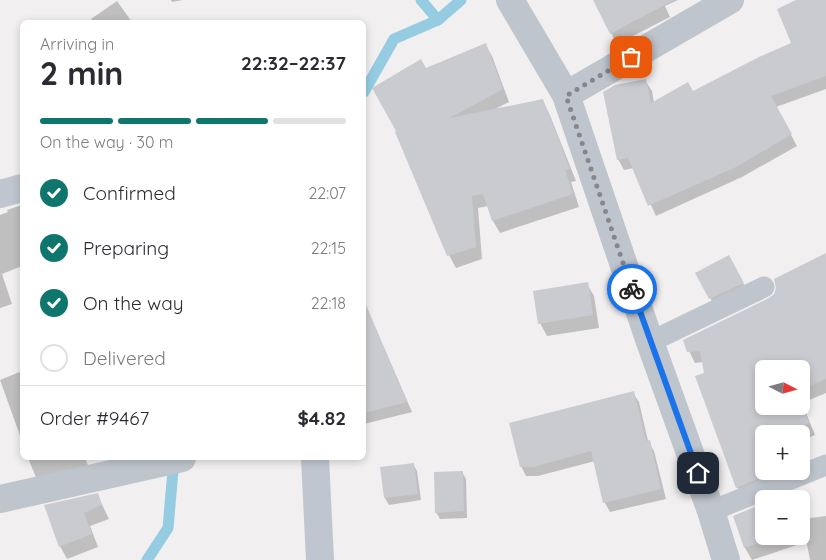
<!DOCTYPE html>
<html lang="en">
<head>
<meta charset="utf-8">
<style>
	body { margin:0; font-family:Quicksand,sans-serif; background:#f2f2f3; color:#2b2b33; height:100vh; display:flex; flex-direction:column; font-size:19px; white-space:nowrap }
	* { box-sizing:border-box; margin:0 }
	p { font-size:16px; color:#7c7c81 }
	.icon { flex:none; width:28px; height:28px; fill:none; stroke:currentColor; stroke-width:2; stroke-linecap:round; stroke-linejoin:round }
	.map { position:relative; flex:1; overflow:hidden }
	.drawer { position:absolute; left:20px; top:20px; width:346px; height:440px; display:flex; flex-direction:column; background:#fff; border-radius:8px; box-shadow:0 2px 8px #0003 }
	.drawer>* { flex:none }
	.needle { width:32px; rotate:96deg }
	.fabs { position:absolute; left:755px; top:360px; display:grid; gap:10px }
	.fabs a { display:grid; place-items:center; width:55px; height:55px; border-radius:8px; background:#fff; box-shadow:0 2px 8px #0003; font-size:25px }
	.pin { position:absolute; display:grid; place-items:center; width:42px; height:42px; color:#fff; margin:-21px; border-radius:10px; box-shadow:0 2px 8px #0006 }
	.courier { position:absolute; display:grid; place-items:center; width:50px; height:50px; margin:-25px; border:4px solid #1a73e8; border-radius:50%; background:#fff; color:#222; box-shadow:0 1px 6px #0007 }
	.headline em { font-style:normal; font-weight:700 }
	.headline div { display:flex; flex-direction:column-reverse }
	.headline { display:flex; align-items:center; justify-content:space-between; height:85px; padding:0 20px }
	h1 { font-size:32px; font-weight:700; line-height:38px }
	.bar { display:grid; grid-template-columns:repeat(4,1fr); gap:8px 5px; align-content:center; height:60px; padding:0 20px }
	.bar i { height:6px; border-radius:4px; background:#e1e1e2 }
	.bar .active { background:#0f766e }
	.bar p { grid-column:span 4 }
	.line { display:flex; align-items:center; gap:12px; padding:0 20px; border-top:1px solid #e1e1e2 }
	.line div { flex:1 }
	ol { padding:0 20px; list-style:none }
	li { display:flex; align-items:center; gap:15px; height:55px }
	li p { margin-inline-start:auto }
	li .icon { padding:5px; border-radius:50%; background:#0f766e; color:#fff; stroke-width:4 }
	li:last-child { color:#7c7c81 }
	li i { width:28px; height:28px; border:2px solid #e1e1e2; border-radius:50% }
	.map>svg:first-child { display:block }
</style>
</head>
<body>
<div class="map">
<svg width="826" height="560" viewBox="0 0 826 560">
	<rect width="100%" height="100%" fill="#f1efef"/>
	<!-- shadow -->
	<g fill="#0003" fill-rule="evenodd">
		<polygon points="171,0 183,0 172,2"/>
		<polygon points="610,0 678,0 665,6 670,17 617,44 611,33"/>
		<polygon points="799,0 826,0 826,89 776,107 797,146 742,177 656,216 634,168 624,170 618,159 645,80 652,91 654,103 693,92 793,44"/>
		<polygon points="117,1 132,22 93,22 91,19"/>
		<polygon points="485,44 492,56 509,102 495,109 542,101 549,113 576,181 571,182 579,207 500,233 493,221 488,206 478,208 482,259 456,268 449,255 426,70"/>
		<polygon points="22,205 22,266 2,274 12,304 0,308 0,215 8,212 7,210"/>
		<path d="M 826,254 L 826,393 L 802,403 L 815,435 L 801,441 L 801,434 L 764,434 L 764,471 L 780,471 L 776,473 L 780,484 L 744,499 L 737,487 L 703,362 L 695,363 L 689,351 L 770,299 ZM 764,369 L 801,369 L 801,406 L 764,406 Z"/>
		<polygon points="728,256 747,290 714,305 697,273"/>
		<polygon points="587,284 594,296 599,328 547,336 540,323"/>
		<polygon points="370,319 376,329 412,412 364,424 364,320"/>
		<polygon points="22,371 22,441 0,380"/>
		<polygon points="633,393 639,402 648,441 654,451 666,499 610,512 605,503 595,461 538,476 526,476 521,466"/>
		<polygon points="28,458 85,458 92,475 41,486 35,475"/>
		<polygon points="413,464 417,471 421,500 389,505 385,498 381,469"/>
		<polygon points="462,472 466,479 467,518 440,519 436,512"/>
		<polygon points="97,494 109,519 90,526 98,547 67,559 60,546"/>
		<polygon points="735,516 764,536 798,536 800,544 752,560 745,548"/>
		<polygon points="826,516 826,560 810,560 802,519"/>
	</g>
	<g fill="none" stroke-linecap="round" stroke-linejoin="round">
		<!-- stream -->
		<g stroke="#95cce1" stroke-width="11">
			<polyline points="421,0 438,20 461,0"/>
			<polyline points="364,92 394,39 438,20"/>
			<polyline points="147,560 168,528 174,459"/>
		</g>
	</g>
	<!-- building -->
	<g fill="#c9cbd1">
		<polygon points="593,0 674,0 610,34"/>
		<polygon points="796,0 826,0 826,76 771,96 792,134 736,167 648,206 628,158 617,160 603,92 615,85 646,79 651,103 688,82 693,91 759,57 791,43 777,9"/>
		<polygon points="486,43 503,89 450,118 543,99 570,169 565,170 573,194 492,221 483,194 472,196 476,247 447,256 395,132 396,131 372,88 421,59 426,68"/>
		<polygon points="826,253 826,379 801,389 801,369 764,369 764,406 801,406 801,404 809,423 785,434 761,434 764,442 764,471 774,472 736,488 695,376 704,373 700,351 687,352 683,340 769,298 774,294 776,288 774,279"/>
		<polygon points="729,255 744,283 709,299 695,273"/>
		<polygon points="588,282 593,315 538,324 533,291"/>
		<polygon points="364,300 407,402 364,413"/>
		<polygon points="634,391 646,441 650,440 661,489 603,503 591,451 533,467 520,467 509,423"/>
		<polygon points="414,463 418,494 384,498 380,467"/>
		<polygon points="463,471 464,511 435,513 434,472"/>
		<polygon points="98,493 102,505 84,513 92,534 59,547 44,505"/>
		<polygon points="764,503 764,536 778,536 744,548 733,516"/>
	</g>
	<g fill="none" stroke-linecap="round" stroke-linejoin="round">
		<!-- lane -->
		<g stroke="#bfc5cc" stroke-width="21">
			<polyline points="650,342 764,287"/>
			<polyline points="711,511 826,465"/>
		</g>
		<!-- street -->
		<g stroke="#bfc5cc" stroke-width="28">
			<polyline points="510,0 566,95 650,342 711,511 726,560"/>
			<polyline points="566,95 730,0"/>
			<polyline points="0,499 182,458"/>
		</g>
		<!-- secondary -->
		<g stroke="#bfc6d0" stroke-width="28">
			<polyline points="0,194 22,188"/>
			<polyline points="315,458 320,560"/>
		</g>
	</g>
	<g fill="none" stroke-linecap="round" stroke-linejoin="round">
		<!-- done -->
		<polyline stroke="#84888e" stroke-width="5" stroke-dasharray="0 9" points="631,57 566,96 632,289"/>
		<!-- route -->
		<polyline stroke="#1a73e8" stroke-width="6" points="632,289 698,473"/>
	</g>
</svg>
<div class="fabs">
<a><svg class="needle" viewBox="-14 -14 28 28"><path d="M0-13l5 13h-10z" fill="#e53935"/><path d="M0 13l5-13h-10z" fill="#7c7c81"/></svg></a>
<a>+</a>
<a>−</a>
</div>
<div class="pin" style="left:631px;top:57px;background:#ea580c"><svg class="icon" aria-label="bag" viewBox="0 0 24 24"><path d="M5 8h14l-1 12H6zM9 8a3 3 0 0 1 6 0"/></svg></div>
<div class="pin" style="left:698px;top:473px;background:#1f2937"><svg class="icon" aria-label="home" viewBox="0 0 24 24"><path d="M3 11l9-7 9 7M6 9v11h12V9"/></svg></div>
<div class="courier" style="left:632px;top:289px"><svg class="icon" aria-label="bike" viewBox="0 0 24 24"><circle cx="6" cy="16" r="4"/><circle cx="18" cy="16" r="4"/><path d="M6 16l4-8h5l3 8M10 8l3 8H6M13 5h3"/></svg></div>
<section class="drawer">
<div class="headline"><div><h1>2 min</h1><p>Arriving in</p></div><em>22:32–22:37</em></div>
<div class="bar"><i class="active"></i><i class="active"></i><i class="active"></i><i></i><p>On the way · 30 m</p></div>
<ol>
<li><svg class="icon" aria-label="check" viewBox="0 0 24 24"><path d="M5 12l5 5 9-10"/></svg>Confirmed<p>22:07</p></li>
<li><svg class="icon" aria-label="check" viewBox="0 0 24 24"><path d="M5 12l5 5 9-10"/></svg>Preparing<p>22:15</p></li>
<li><svg class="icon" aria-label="check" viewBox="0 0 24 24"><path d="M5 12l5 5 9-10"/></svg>On the way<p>22:18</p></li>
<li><i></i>Delivered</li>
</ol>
<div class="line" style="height:65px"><div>Order #9467</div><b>$4.82</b></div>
</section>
</div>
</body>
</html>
